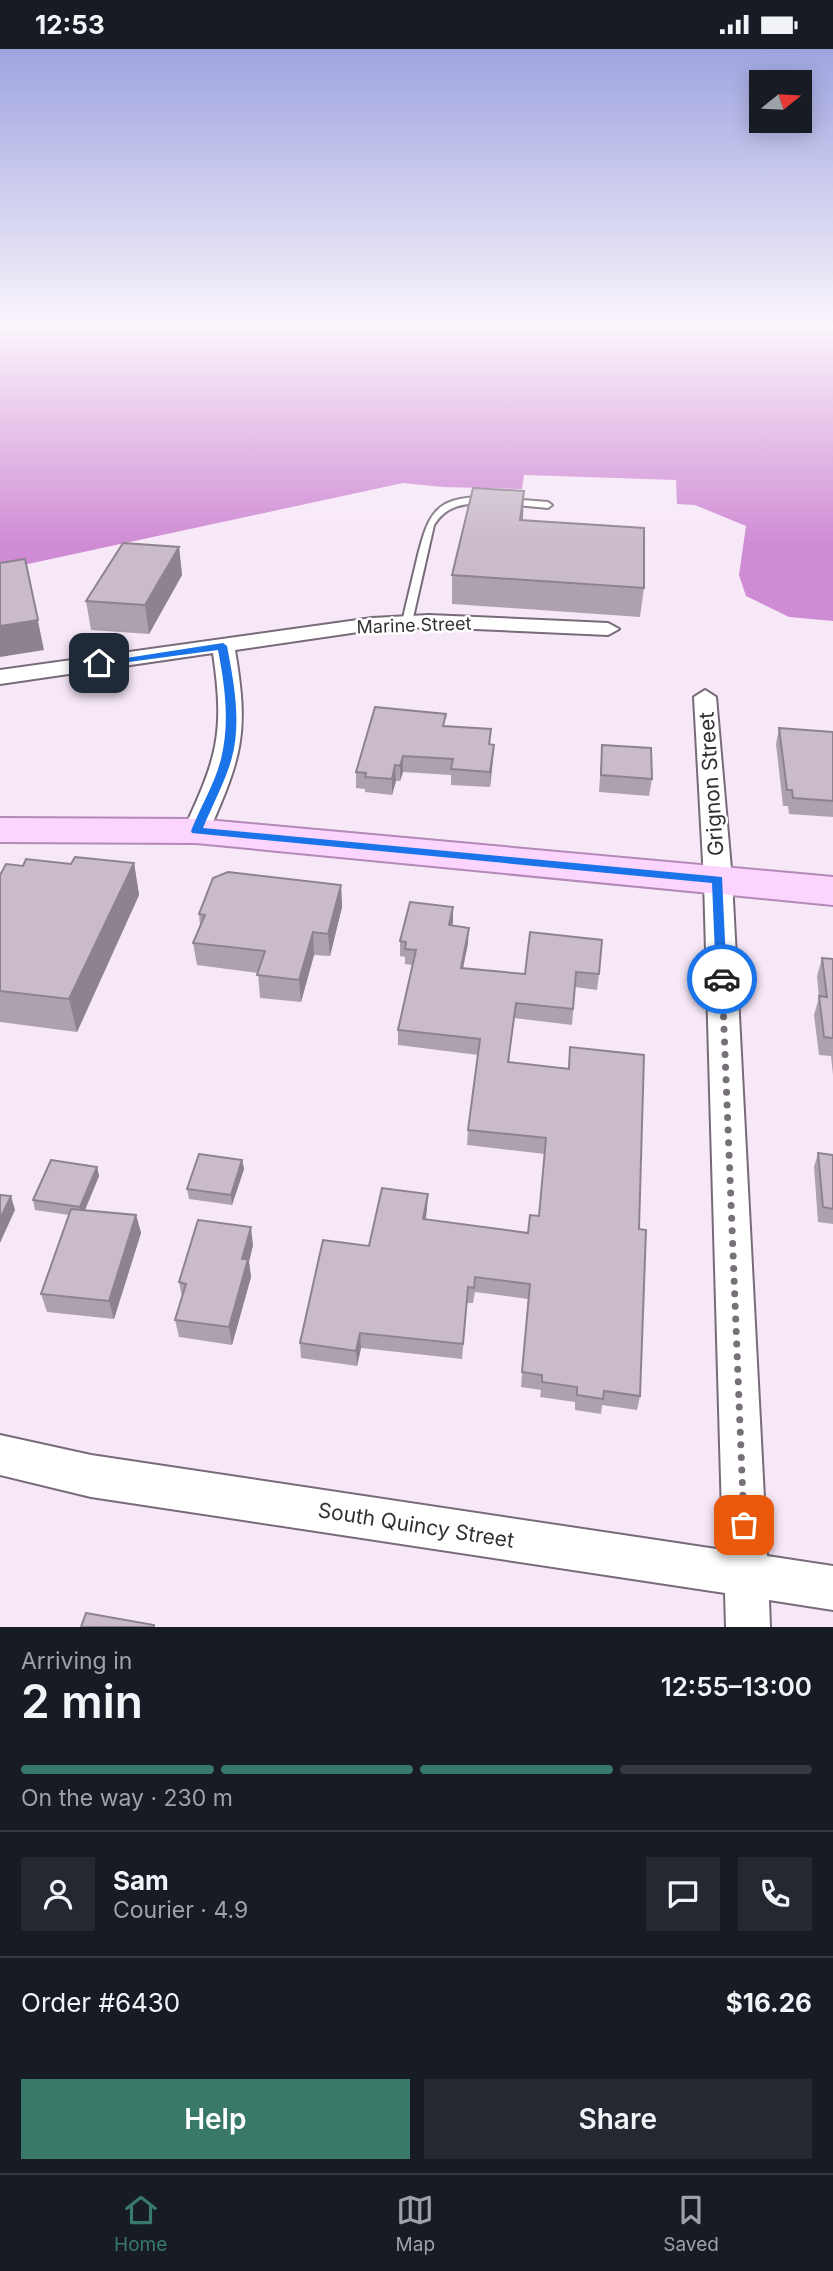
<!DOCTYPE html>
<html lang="en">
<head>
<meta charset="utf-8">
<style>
	body { margin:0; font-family:Inter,sans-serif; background:#242831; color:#f1f3f6; height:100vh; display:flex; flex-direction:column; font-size:26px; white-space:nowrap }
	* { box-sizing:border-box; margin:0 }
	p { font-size:23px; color:#9ea1a6 }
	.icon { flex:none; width:38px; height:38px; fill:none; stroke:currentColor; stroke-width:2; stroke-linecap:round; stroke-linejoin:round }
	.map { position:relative; height:1578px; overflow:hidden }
	.side { display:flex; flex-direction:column; background:#171b24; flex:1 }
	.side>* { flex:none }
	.needle { width:46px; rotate:72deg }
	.buttons { position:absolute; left:749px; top:21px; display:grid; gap:14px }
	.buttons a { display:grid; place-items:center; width:63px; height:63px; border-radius:0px; background:#171b24; box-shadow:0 4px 18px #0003; font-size:35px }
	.pin { position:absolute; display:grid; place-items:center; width:60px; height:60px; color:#fff; margin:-30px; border-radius:14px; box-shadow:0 4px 10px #0006 }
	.courier { position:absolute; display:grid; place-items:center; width:70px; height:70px; margin:-35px; border:5px solid #1a73e8; border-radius:50%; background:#fff; color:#222; box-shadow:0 2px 9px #0007 }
	.headline em { font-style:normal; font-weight:600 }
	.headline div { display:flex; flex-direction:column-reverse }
	.headline { display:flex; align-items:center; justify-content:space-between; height:119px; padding:0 21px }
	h1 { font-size:46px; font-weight:600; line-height:52px }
	.bar { display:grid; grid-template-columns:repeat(4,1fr); gap:10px 7px; align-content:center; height:84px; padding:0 21px }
	.bar i { height:9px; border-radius:5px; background:#363941 }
	.bar .on { background:#397969 }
	.bar p { grid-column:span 4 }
	.line { display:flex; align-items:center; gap:18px; padding:0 21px; border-top:2px solid #363941 }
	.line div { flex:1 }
	.round { display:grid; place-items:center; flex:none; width:74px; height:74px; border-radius:0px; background:#242831 }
	.button { display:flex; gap:14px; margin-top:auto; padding:14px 21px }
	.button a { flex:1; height:80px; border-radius:0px; background:#397969; color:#fff; font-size:28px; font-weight:600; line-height:80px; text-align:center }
	.button a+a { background:#242831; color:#f1f3f6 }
	.status { display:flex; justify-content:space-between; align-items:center; height:49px; padding:0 35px; background:#171b24; direction:ltr }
	.status svg { height:19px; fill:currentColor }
	.tabs { display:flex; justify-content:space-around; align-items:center; height:98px; border-top:2px solid #363941; background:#171b24; font-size:19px; color:#9ea1a6 }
	.tabs a { display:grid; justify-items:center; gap:4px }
	.tabs .on { color:#397969 }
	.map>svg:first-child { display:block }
</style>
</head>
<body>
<div class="status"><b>12:53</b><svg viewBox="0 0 49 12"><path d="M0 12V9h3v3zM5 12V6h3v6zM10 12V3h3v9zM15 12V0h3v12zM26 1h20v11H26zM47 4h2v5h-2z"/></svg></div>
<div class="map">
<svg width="833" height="1578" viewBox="0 0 833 1578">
	<rect width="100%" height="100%" fill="#f7e8f8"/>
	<!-- water -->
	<polygon fill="#cf8bd4" points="0,276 833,276 833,572 789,568 746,547 739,526 746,477 695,456 677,455 676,431 524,426 522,440 443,438 403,434 0,521"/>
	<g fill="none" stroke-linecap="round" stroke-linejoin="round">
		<!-- service casing -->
		<g stroke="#786b79" stroke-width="4">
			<g id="service">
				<path d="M 484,448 L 488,451 L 487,453 C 465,455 447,455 434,476 L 412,573 L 410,575 L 404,575 L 402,573 C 407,552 412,531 417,510 C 428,466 434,448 484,448 Z"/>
				<polygon points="509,450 548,453 552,456 548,459 506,455 505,453"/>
			</g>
		</g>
		<!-- minor casing -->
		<g stroke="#786b79" stroke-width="4">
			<g id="minor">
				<path d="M 429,566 L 608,574 L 619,580 L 608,586 L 429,578 L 372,581 L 235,601 C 249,684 242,707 209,782 L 205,788 L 187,788 L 183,782 C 217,709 225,685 213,604 L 0,635 L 0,621 L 372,569 Z"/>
				<polygon points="705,641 716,648 732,831 767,1507 833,1517 833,1561 769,1551 770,1578 726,1578 725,1544 91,1448 0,1426 0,1386 91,1406 723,1501 704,831 694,648"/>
			</g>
		</g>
		<!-- primary casing -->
		<g stroke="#b389b6" stroke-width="4">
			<polygon id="primary" points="0,769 196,770 833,828 833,856 196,794 0,793"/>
		</g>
		<!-- service -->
		<use href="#service" fill="#fff" fill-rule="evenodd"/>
		<!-- minor -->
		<use href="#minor" fill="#fff" fill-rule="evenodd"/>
		<!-- primary -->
		<use href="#primary" fill="#fbd5fd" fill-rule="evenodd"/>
	</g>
	<!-- wall -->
	<g fill="#aea1af">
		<polygon points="522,471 644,539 640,568 452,555 452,526"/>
		<polygon points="179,498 182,526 149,585 91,581 86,552"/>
		<polygon points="446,677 491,680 490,696 494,696 490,738 451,736 451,726 403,723 400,732 396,732 392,746 365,743 365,740 356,739 356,723"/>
		<polygon points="779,679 833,683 833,768 789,765 788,757 783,757 776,695"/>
		<polygon points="602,696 652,730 649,747 599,743"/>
		<polygon points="134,814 139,846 77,983 0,973 0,826 23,817"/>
		<polygon points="341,836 342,858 330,907 314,906 301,953 260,949 258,924 197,916 193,894 200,877 199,865"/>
		<polygon points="453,873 452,877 468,894 463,919 525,925 530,883 599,925 597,941 575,938 572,976 514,969 509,1014 568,1019 570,998 639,1180 640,1347 637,1361 602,1356 601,1365 575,1361 575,1353 540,1348 541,1341 521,1338 528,1250 475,1243 473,1254 467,1254 462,1310 361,1299 357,1317 301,1309 300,1294 369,1197 427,1160 426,1170 528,1184 539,1167 545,1105 467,1096 468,1081 478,1006 398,996 398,981 412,916 405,915 405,908 400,907 400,892"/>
		<polygon points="822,909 833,910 833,1026 831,1007 819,1006 814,966 819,948 817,927"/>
		<polygon points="818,1104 833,1106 833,1175 818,1173 814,1118"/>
		<polygon points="242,1111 244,1120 232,1156 189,1150 187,1140"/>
		<polygon points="97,1118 99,1127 85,1161 136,1166 141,1184 114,1270 47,1263 41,1245 69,1166 35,1161 33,1151"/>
		<polygon points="253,1196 249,1213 251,1228 232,1296 179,1288 175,1271 182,1248 179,1233"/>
	</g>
	<!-- shaded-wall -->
	<g fill="#8d838e">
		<polygon points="524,442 523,469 518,498 520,471"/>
		<polygon points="179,498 182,526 149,585 145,556"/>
		<polygon points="31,538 44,601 0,608 0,577"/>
		<polygon points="494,696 493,711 490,738 490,723"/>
		<polygon points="403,707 403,723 400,732 400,717"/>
		<polygon points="395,716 396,732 392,746 392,730"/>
		<polygon points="134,814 139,846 77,983 69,950"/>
		<polygon points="341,836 342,858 330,907 328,885"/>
		<polygon points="453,858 453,873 449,892 449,876"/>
		<polygon points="469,879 468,894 460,934 461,919"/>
		<polygon points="313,883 314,906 301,953 299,931"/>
		<polygon points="242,1111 244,1120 232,1156 231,1146"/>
		<polygon points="97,1118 99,1127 82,1168 80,1158"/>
		<polygon points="428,1145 427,1160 423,1185 423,1170"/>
		<polygon points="11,1147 15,1161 0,1194 0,1170"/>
		<polygon points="136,1166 141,1184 114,1270 109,1252"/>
		<polygon points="251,1178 253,1196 249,1213 251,1228 232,1296 229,1278 242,1210"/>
		<polygon points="360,1284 361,1299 357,1317 356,1302"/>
	</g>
	<!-- building -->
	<g fill="#cabbcb" stroke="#8d838e" stroke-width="2">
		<polygon points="473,439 524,442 520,471 644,479 644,539 452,526"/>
		<polygon points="123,494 179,498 145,556 86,552"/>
		<polygon points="25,510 38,571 0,577 0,514"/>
		<polygon points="375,658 446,665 443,677 491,680 489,695 494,696 490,723 451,720 453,710 403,707 400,717 395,716 392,730 365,728 366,724 356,723"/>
		<polygon points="779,679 833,683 833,752 793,749 792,741 787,741"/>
		<polygon points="602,696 651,699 652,730 601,726"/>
		<polygon points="75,808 134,814 69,950 0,942 0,826 6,815 23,817 26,810 71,815"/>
		<polygon points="228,823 341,836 328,885 313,883 299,931 257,926 265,902 193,894 205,866 199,865 213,829"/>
		<polygon points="410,853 453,858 449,876 469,879 461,919 525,925 530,883 602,891 599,925 576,923 573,960 516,954 508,1013 569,1020 570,998 644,1006 639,1180 646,1181 640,1347 604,1342 603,1350 577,1346 577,1338 542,1333 542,1326 522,1323 530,1235 475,1228 474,1239 468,1238 463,1295 360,1284 356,1302 300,1294 323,1191 369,1197 382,1139 428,1145 423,1170 528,1184 530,1166 539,1167 546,1089 468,1081 480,990 398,981 416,901 405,900 406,893 400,892"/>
		<polygon points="822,909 833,910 833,989 824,988 819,947 827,948"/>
		<polygon points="818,1104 833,1106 833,1160 823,1158"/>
		<polygon points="199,1105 242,1111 231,1146 187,1140"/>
		<polygon points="51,1111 97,1118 80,1158 33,1151"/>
		<polygon points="0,1146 11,1147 0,1170"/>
		<polygon points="71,1160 136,1166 109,1252 41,1245"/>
		<polygon points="198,1171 251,1178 242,1210 248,1210 229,1278 175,1271 186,1235 179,1233"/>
		<polygon points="86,1564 154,1576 154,1578 81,1578"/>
	</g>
	<!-- sky -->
	<linearGradient id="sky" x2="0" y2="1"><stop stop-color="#9ea4e0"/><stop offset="0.56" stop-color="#fbf5fc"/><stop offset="1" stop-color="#fbf5fc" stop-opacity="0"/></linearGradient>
	<rect width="833" height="497" fill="url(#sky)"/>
	<!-- route -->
	<path fill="#1a73e8" d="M 223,594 L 227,597 C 234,634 242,675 231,712 C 224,735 212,757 203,779 L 722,828 L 727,934 L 722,935 L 716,930 L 712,834 L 192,784 L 191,782 C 200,759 215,734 221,710 C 230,674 225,637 218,601 L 99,617 L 94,614 Z"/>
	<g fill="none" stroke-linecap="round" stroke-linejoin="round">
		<!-- done -->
		<polyline stroke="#787079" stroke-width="7" stroke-dasharray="0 12.6" points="722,930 744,1476"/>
	</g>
	<g text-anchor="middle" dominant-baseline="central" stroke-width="5" stroke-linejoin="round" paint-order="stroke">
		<!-- street labels -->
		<g font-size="18" fill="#342f35" stroke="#fff">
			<text transform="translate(414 576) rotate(-2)">Marine Street</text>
		</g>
		<!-- near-street labels -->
		<g font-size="21" fill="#342f35" stroke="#fff">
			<text transform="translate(711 735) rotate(-94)">Grignon Street</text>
			<text transform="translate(416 1476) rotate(9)">South Quincy Street</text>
		</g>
	</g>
</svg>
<div class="buttons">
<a><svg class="needle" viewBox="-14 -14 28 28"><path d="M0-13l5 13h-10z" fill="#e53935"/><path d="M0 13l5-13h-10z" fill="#9ea1a6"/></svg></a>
</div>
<div class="pin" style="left:744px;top:1476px;background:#ea580c"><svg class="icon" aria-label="bag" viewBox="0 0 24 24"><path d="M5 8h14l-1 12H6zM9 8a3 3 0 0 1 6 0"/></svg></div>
<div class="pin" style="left:99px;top:614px;background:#1f2937"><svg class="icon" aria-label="home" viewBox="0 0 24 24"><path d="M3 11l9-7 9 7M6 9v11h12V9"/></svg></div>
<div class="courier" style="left:722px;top:930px"><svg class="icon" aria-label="car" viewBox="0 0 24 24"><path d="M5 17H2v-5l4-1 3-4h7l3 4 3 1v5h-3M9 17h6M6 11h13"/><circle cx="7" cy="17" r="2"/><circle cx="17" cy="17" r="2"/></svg></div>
</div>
<section class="side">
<div class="headline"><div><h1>2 min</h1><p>Arriving in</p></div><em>12:55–13:00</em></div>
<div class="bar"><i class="on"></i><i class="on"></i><i class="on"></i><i></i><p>On the way · 230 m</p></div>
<div class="line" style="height:126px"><a class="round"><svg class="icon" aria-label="person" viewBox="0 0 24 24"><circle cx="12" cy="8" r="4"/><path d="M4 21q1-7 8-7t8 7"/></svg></a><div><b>Sam</b><p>Courier · 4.9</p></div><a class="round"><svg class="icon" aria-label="chat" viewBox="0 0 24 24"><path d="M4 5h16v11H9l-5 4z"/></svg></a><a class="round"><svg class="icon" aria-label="phone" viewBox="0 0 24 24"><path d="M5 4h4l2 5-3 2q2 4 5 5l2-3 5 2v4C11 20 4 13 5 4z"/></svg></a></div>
<div class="line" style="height:91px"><div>Order #6430</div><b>$16.26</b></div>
<div class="button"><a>Help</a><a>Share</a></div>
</section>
<nav class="tabs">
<a class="on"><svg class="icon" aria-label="home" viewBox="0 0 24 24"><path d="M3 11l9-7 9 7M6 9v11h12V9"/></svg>Home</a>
<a><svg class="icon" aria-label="map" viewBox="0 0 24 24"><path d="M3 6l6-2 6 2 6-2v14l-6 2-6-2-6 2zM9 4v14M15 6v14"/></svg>Map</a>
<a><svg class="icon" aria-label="saved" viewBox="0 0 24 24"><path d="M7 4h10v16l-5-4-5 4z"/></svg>Saved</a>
</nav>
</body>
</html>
